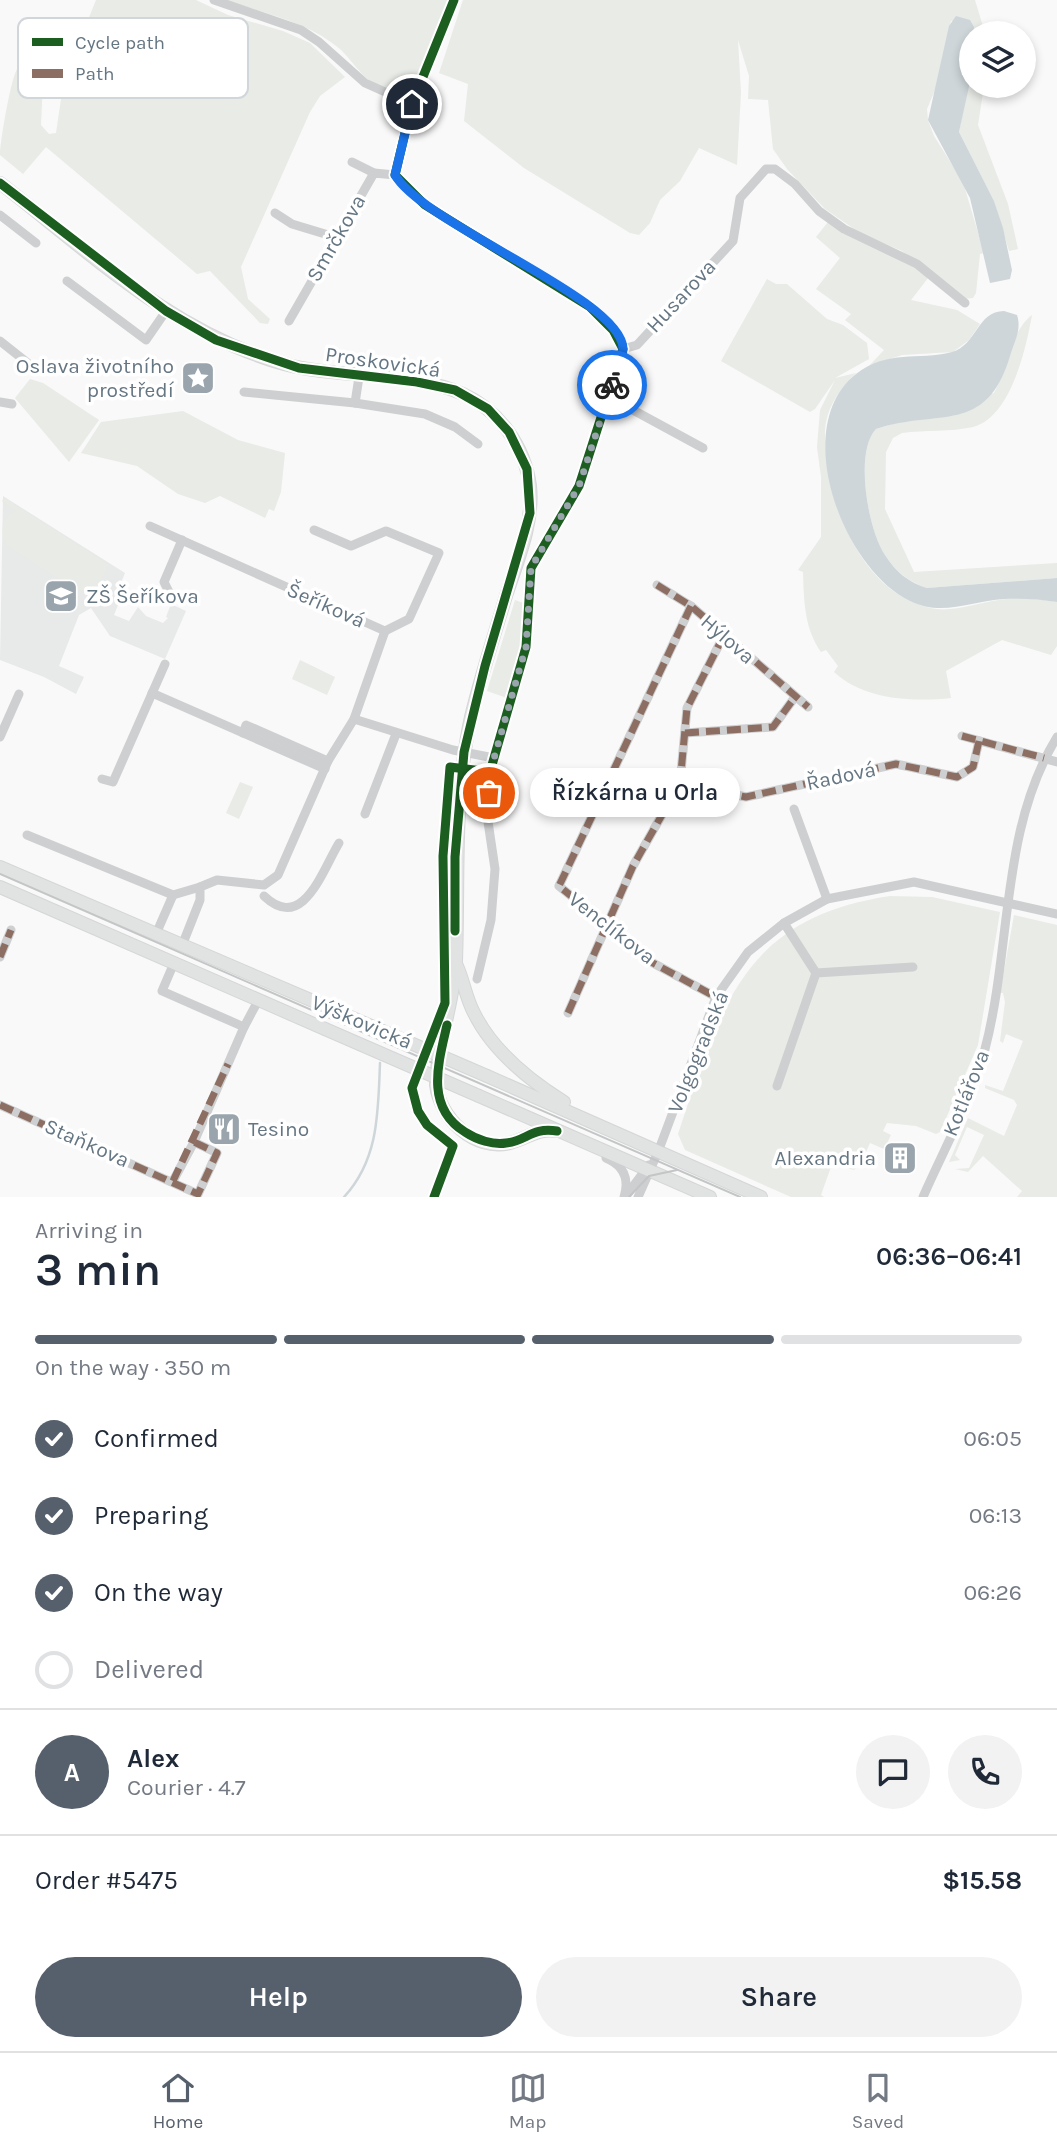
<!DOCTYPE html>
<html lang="en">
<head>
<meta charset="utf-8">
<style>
	body { margin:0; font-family:Karla,sans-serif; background:#f2f2f3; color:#1f2937; height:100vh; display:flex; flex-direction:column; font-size:26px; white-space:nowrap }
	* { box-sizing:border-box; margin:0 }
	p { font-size:23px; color:#747a83 }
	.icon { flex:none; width:38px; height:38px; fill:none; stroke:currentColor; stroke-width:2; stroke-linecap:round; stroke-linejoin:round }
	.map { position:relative; height:1197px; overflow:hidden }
	.details { display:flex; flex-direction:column; background:#fff; flex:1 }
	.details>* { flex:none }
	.buttons { position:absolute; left:959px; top:21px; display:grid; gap:14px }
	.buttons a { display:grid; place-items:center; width:77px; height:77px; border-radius:50%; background:#fff; box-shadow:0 4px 10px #0003; font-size:35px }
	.pin { position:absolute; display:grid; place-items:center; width:60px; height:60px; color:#fff; margin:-30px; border:4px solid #fff; border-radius:50%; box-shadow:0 2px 7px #0007 }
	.courier { position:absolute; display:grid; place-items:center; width:70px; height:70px; margin:-35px; border:5px solid #1a73e8; border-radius:50%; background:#fff; color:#222; box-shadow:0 2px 9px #0007 }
	.bubble { position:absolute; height:49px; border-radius:24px; background:#fff; box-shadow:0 4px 10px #0003; font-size:23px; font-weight:600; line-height:49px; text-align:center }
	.head em { font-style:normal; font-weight:600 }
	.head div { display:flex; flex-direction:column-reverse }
	.head { display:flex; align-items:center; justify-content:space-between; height:119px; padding:0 35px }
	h1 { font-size:46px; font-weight:600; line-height:52px }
	.bar { display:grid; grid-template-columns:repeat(4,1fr); gap:10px 7px; align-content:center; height:84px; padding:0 35px }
	.bar i { height:9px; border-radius:5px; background:#e0e1e3 }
	.bar .current { background:#56606c }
	.bar p { grid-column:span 4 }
	.line { display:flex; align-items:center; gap:18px; padding:0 35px; border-top:2px solid #e0e1e3 }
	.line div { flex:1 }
	.round { display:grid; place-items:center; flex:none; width:74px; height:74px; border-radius:37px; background:#f2f2f3 }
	ol { padding:0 35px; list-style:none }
	li { display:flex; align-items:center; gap:21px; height:77px }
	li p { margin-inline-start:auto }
	li .icon { padding:7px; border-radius:50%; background:#56606c; color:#fff; stroke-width:4 }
	li:last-child { color:#747a83 }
	li i { width:38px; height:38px; border:4px solid #e0e1e3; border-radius:50% }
	.button { display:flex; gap:14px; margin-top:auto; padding:14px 35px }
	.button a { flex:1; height:80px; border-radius:42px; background:#56606c; color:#fff; font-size:28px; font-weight:600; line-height:80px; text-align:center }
	.button a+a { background:#f2f2f3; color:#1f2937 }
	.menu { display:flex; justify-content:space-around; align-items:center; height:98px; border-top:2px solid #e0e1e3; background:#fff; font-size:19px; color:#747a83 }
	.menu a { display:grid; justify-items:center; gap:4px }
	.menu .current { color:#56606c }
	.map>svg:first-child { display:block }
</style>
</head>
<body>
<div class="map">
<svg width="1057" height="1197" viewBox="0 0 1057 1197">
	<rect width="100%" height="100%" fill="#f9f9f9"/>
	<!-- built -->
	<polygon fill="#e8e9e9" points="3,496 125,573 120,585 125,588 114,615 129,621 138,607 146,616 163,623 168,618 166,617 171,604 186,611 165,659 110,636 91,608 79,615 59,666 84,677 76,694 44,677 0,660"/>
	<!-- green -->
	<g fill="#e8ebe6">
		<path d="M 96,0 L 196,0 L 228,15 L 283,31 L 310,43 L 345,77 L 320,96 L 310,112 L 241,267 L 248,299 L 270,319 L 268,324 L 260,323 L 210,271 L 197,274 L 46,147 L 23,174 L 0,155 C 0,142 12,72 18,68 L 24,66 L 43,81 L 41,125 L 49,134 L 56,133 L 64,79 Z"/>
		<path d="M 225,0 L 450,0 L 419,74 C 411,82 397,90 385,88 C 365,84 354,62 340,49 C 309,22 263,13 225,0 Z"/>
		<polygon points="463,0 975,0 985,33 974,33 974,27 951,21 938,83 927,109 928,120 934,136 963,182 984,253 980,254 976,293 973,298 963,299 902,251 860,233 825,209 787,169 773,149 768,100 748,99 749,76 738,40 741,93 737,165 699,148 680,181 660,200 650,223 639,235 630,233 524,168 464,121 468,84 439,73"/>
		<polygon points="971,70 971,86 984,86 978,125 1008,204 1018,249 1009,251 994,201 959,132"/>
		<polygon points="828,222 917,268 928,278 911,300 957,310 980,324 969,340 953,352 902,355 869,366 884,350 845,320 851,314 816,289 840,258 816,237"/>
		<path d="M 767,279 L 776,284 L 787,284 L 827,319 L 843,325 L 867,343 L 869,359 L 835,378 L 856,373 C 842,387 830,402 826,422 C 823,438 827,459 830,475 C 841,530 869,593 930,608 C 952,613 977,603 999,600 C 1017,597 1039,599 1057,602 L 1057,646 L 1051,655 L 1002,640 L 946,671 L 951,698 C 912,702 864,700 834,672 L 838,666 L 826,650 L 821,652 C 804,628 804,600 803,572 L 798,570 L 821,537 L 821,477 L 817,447 L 820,410 L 835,380 L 815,409 L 810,412 L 721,361 Z"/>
		<path d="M 1032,315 C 1026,348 1011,417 973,427 C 951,432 925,430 902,433 L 893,438 L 886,452 L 885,509 L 914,572 L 1057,563 L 1057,578 L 927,588 C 909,582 895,571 885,555 C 868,530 854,452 876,429 L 994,393 C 1008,368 1010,332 1032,315 Z"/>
		<polygon points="30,379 43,383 99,420 69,462 15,398"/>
		<polygon points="183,411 238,440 285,453 281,492 274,511 269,509 265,518 220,496 205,503 178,494 137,466 81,453 101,422"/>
		<path d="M 4,498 L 108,564 L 99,587 L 88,592 L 75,589 L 6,545 C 0,531 1,517 16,511 L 2,501 Z"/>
		<polygon points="515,600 523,603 521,650 507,698 487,691"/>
		<polygon points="300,660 335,677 327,695 292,679"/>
		<polygon points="240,782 253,787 239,819 226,813"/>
		<path d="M 890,896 L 932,897 L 1000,912 L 978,1045 L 940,1132 L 936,1134 L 916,1126 L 887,1123 L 883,1131 L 891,1135 L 884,1149 L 870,1143 L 861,1163 L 854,1170 L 832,1164 L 821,1195 L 824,1197 L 791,1197 L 685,1150 L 678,1134 C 720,1010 741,918 890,896 Z"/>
		<polygon points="1014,915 1057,925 1057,1197 1017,1197 1022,1191 983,1156 968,1172 955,1169 969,1168 984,1135 967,1127 955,1155 960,1160 949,1162 968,1118 1004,1136 1017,1105 1014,1100 985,1088 985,1085 1003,1091 1023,1041 1006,1034 1003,1043 1000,1041 1005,1002 1003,993 1000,993"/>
	</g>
	<!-- water -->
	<g fill="#ced6d9">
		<polygon points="956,16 970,20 974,27 970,82 959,132 994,201 1003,228 1012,270 1010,279 990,283 970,198 928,120 949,26"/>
		<path d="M 1004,311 L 1017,315 C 1022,330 1014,342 1010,356 C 986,436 939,408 876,429 C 854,452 868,530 885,555 C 895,571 909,583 927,588 L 1057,578 L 1057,602 C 1040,599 1021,598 1004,599 C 971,601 942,617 910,601 C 843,569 789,427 856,374 C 888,349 918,361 952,352 C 977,345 977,311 1004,311 Z"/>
	</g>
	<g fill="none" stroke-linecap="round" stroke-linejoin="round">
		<!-- stream -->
		<path stroke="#ced6d9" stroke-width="2.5" d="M 344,1197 C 379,1159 378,1112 380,1063"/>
		<!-- secondary casing -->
		<g stroke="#d5d6d7" stroke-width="14">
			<g id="secondary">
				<path d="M 0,183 C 89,252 173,333 284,364 C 339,379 413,371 463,394 C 500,411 525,447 530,486 C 534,524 517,561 506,596 C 494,636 481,676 471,717 C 453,798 459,878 456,961 C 454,1003 437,1043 436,1085 C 440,1118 474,1152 510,1143 C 529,1138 536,1128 557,1131"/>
				<polyline points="0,867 334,1010"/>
				<polyline points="0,887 325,1029"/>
				<path d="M 457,966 C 464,982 466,998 474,1013 C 492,1050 529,1080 564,1102"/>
				<polyline points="487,1076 761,1197"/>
				<polyline points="479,1096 710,1197"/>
			</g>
		</g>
		<!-- street -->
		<g stroke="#cecfd0" stroke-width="9">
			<polyline points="214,0 301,30 319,42 365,83 412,104"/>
			<polyline points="454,0 412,104 395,175 425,205 590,307 613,330 623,349"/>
			<polyline points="352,162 374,173"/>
			<polyline points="275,213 292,224 335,237"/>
			<polyline points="0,215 36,243"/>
			<polyline points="67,281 146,340 166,311"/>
			<polyline points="289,321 374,173 395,175"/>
			<polyline points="0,341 34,368"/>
			<polyline points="623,349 637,345 733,241 740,198 766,169 775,169 795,184 819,211 844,229 917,264 965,303"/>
			<polyline points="244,392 355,403 425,414 455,427 478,444"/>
			<polyline points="609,397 703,448"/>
			<polyline points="0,402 12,404"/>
			<polyline points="355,403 359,377"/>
			<polyline points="150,526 385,631"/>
			<polyline points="314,530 351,546 386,531 439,553 409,619 385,631"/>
			<polyline points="657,585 691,606 808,707"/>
			<polyline points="171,596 164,582 182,540"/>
			<polyline points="691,606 559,886 653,963 716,997"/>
			<polyline points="152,693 325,769"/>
			<polyline points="354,719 453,750 494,758"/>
			<polyline points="243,733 246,725 328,761"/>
			<polyline points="685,733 773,727 795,697"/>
			<polyline points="962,736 1057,762"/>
			<polyline points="0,737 19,694"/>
			<polyline points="102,779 113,782 165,664"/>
			<polyline points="680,783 746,797 896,764 957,777 973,767 979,741"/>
			<polyline points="794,809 827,899"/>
			<polyline points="365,814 396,734"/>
			<polyline points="27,835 173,895 200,887"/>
			<path d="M 264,896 C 303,933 322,871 339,843"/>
			<polyline points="784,923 816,973"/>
			<polyline points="156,934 173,895"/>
			<polyline points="185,938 200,900 200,887 217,880 264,885 278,875 328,761 354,719 385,631"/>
			<polyline points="0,957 11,930"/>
			<polyline points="171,970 162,991 244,1027 259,999"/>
			<polyline points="816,973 913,967"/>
			<polyline points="477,979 491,920 495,869 487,815 490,772 526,647 531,568 579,486 623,349"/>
			<polyline points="568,1013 633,866 680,783 687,708 724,635"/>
			<polyline points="777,1086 816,973"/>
			<polyline points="0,1105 198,1194 217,1153 194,1142"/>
			<path d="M 606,1158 C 623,1165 630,1178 624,1197"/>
			<polyline points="173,1181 194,1142 244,1027"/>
			<polyline points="626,1196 649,1165"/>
			<polyline points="434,1197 453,1146"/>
			<polyline points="638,1197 658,1152 716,997 748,952 784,923 827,899 914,882 1057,914"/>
			<path d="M 923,1197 C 944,1149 972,1099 985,1049 C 1012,946 1000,830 1057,737"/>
		</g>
		<!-- secondary -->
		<use href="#secondary" stroke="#e1e2e2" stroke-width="12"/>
		<!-- tram -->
		<g stroke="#c3c5c6" stroke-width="2">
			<polyline points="0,874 740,1197"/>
			<polyline points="629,1197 649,1176 677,1170"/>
		</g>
		<!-- secondary-bridge casing -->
		<g stroke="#d5d6d7" stroke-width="14" stroke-linecap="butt">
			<g id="secondary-bridge">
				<polyline points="334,1010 487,1076"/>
				<polyline points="325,1029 479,1096"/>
			</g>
		</g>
		<!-- secondary-bridge -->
		<use href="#secondary-bridge" stroke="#e1e2e2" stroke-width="12"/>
		<!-- quiet -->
		<g stroke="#8d6e63" stroke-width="7" stroke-dasharray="14 7" stroke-linecap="butt">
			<polyline points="657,585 691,606 808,707"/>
			<polyline points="691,606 559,886 653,963 716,997"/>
			<polyline points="685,733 773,727 795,697"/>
			<polyline points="962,736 1044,758"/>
			<polyline points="680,783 746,797 896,764 957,777 973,767 979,741"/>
			<polyline points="0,957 11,930"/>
			<polyline points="568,1013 633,866 680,783 687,708 724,635"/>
			<polyline points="0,1105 198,1194 217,1153 194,1142"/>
			<polyline points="173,1181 228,1064"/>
		</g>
		<!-- cycleway casing -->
		<g stroke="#fff" stroke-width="13">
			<g id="cycleway">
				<polyline points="0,183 166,311 216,340 299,368 417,382 455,390 488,409 509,432 527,469 530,513 485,666 464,752 455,857 455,931"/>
				<path d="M 447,1025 C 438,1064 425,1107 465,1132 C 477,1140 493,1145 506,1143 C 527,1141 531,1127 557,1131"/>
				<polyline points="434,1197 453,1146 427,1125 418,1111 412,1088 445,1003 443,856 450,767 490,772 526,647 531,568 579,486 623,349 613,330 590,307 425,205 395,175 412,104 454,0"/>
			</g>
		</g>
		<!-- cycleway -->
		<use href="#cycleway" stroke="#1b5e20" stroke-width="9"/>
	</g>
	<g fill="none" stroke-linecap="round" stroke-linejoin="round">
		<!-- done -->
		<polyline stroke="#99a4ac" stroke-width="7" stroke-dasharray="0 12.6" points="489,793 490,772 526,647 531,568 579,486 612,385"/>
		<!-- route -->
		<path stroke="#1a73e8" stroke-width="9" d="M 412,104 L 395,175 C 424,225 623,299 623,349 C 622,360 616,374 612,385"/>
	</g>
	<!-- icons -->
	<defs>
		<g id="sight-square" transform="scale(1.75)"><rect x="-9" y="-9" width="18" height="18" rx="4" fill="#99a4ac" stroke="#fff"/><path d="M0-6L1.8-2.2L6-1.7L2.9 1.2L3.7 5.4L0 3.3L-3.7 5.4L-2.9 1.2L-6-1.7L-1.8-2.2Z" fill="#fff"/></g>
		<g id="school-square" transform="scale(1.75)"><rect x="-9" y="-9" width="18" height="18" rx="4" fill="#99a4ac" stroke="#fff"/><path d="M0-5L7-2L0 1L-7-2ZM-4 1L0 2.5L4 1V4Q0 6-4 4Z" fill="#fff"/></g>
		<g id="restaurant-square" transform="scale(1.75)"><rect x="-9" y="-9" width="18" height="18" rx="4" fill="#99a4ac" stroke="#fff"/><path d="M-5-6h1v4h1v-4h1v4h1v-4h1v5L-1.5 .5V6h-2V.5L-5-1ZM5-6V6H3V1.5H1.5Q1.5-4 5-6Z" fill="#fff"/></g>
		<g id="building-square" transform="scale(1.75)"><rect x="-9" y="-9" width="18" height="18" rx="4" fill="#99a4ac" stroke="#fff"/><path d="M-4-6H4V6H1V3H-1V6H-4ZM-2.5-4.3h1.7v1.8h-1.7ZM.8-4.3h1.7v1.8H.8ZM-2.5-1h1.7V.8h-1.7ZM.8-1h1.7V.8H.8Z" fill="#fff"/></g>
	</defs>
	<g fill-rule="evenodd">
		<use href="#sight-square" x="198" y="378"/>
		<use href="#school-square" x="61" y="596"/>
		<use href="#restaurant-square" x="224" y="1129"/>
		<use href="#building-square" x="900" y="1158"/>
	</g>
	<g text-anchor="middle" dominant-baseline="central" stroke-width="7" stroke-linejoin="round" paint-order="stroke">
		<!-- street labels -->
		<g font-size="21" fill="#657683" stroke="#fff">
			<text transform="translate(336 238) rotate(-60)">Smrčkova</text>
			<text transform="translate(681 296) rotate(-47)">Husarova</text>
			<text transform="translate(383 362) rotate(8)">Proskovická</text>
			<text transform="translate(326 605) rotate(24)">Šeříková</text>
			<text transform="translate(728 639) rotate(41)">Hýlova</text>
			<text transform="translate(841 776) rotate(-12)">Řadová</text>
			<text transform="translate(612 928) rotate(38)">Venclíkova</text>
			<text transform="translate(362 1022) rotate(23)">Výškovická</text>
			<text transform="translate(698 1052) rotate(-68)">Volgogradská</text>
			<text transform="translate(966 1093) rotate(-68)">Kotlářova</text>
			<text transform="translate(87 1143) rotate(24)">Staňkova</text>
		</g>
		<!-- poi labels -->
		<g font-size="21" fill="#657683" stroke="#fff" text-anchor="end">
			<text x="174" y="366">Oslava životního<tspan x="174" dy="24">prostředí</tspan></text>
			<text x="86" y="596" text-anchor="start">ZŠ Šeříkova</text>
			<text x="248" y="1129" text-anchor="start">Tesino</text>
			<text x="876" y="1158">Alexandria</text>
		</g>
	</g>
	<!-- legend -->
	<rect x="18" y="18" width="230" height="80" rx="10" fill="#fff" stroke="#d1d6da" stroke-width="2"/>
	<rect x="32" y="38" width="31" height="8" fill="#1b5e20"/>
	<rect x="32" y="69" width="31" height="9" fill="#8d6e63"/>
	<g font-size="19" fill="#657683">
		<text x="75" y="49">Cycle path</text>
		<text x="75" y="80">Path</text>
	</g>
</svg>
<div class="buttons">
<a><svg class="icon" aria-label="layers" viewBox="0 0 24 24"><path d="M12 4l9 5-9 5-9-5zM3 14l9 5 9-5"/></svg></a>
</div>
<div class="pin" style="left:489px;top:793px;background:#ea580c"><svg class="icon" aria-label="bag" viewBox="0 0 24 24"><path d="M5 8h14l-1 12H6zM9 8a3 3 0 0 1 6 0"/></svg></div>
<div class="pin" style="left:412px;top:104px;background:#1f2937"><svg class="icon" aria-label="home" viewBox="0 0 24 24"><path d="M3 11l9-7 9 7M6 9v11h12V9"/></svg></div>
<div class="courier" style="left:612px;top:385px"><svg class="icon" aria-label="bike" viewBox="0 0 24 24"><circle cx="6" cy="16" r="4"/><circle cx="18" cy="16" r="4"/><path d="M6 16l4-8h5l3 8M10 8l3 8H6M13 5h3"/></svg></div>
<div class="bubble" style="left:530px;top:768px;width:210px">Řízkárna u Orla</div>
</div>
<section class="details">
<div class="head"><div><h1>3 min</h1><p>Arriving in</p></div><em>06:36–06:41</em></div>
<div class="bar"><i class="current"></i><i class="current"></i><i class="current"></i><i></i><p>On the way · 350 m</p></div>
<ol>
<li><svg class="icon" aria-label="check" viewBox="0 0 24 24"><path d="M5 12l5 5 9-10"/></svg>Confirmed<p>06:05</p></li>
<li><svg class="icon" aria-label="check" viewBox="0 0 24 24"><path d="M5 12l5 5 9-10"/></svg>Preparing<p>06:13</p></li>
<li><svg class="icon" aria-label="check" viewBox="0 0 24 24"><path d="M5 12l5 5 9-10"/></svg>On the way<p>06:26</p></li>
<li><i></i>Delivered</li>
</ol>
<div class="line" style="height:126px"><b class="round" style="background:#56606c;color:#fff">A</b><div><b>Alex</b><p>Courier · 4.7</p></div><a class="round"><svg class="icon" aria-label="chat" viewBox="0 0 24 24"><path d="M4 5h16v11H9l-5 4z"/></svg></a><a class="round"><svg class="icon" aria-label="phone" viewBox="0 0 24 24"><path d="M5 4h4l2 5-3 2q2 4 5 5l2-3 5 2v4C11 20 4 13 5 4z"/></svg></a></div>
<div class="line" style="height:91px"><div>Order #5475</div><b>$15.58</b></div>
<div class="button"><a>Help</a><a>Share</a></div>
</section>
<nav class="menu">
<a class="current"><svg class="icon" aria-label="home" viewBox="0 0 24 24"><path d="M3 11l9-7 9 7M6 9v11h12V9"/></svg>Home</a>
<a><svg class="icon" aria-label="map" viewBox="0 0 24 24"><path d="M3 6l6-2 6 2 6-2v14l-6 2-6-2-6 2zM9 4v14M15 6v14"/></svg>Map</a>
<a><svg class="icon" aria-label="saved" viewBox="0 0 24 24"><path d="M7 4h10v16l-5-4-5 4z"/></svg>Saved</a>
</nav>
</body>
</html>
